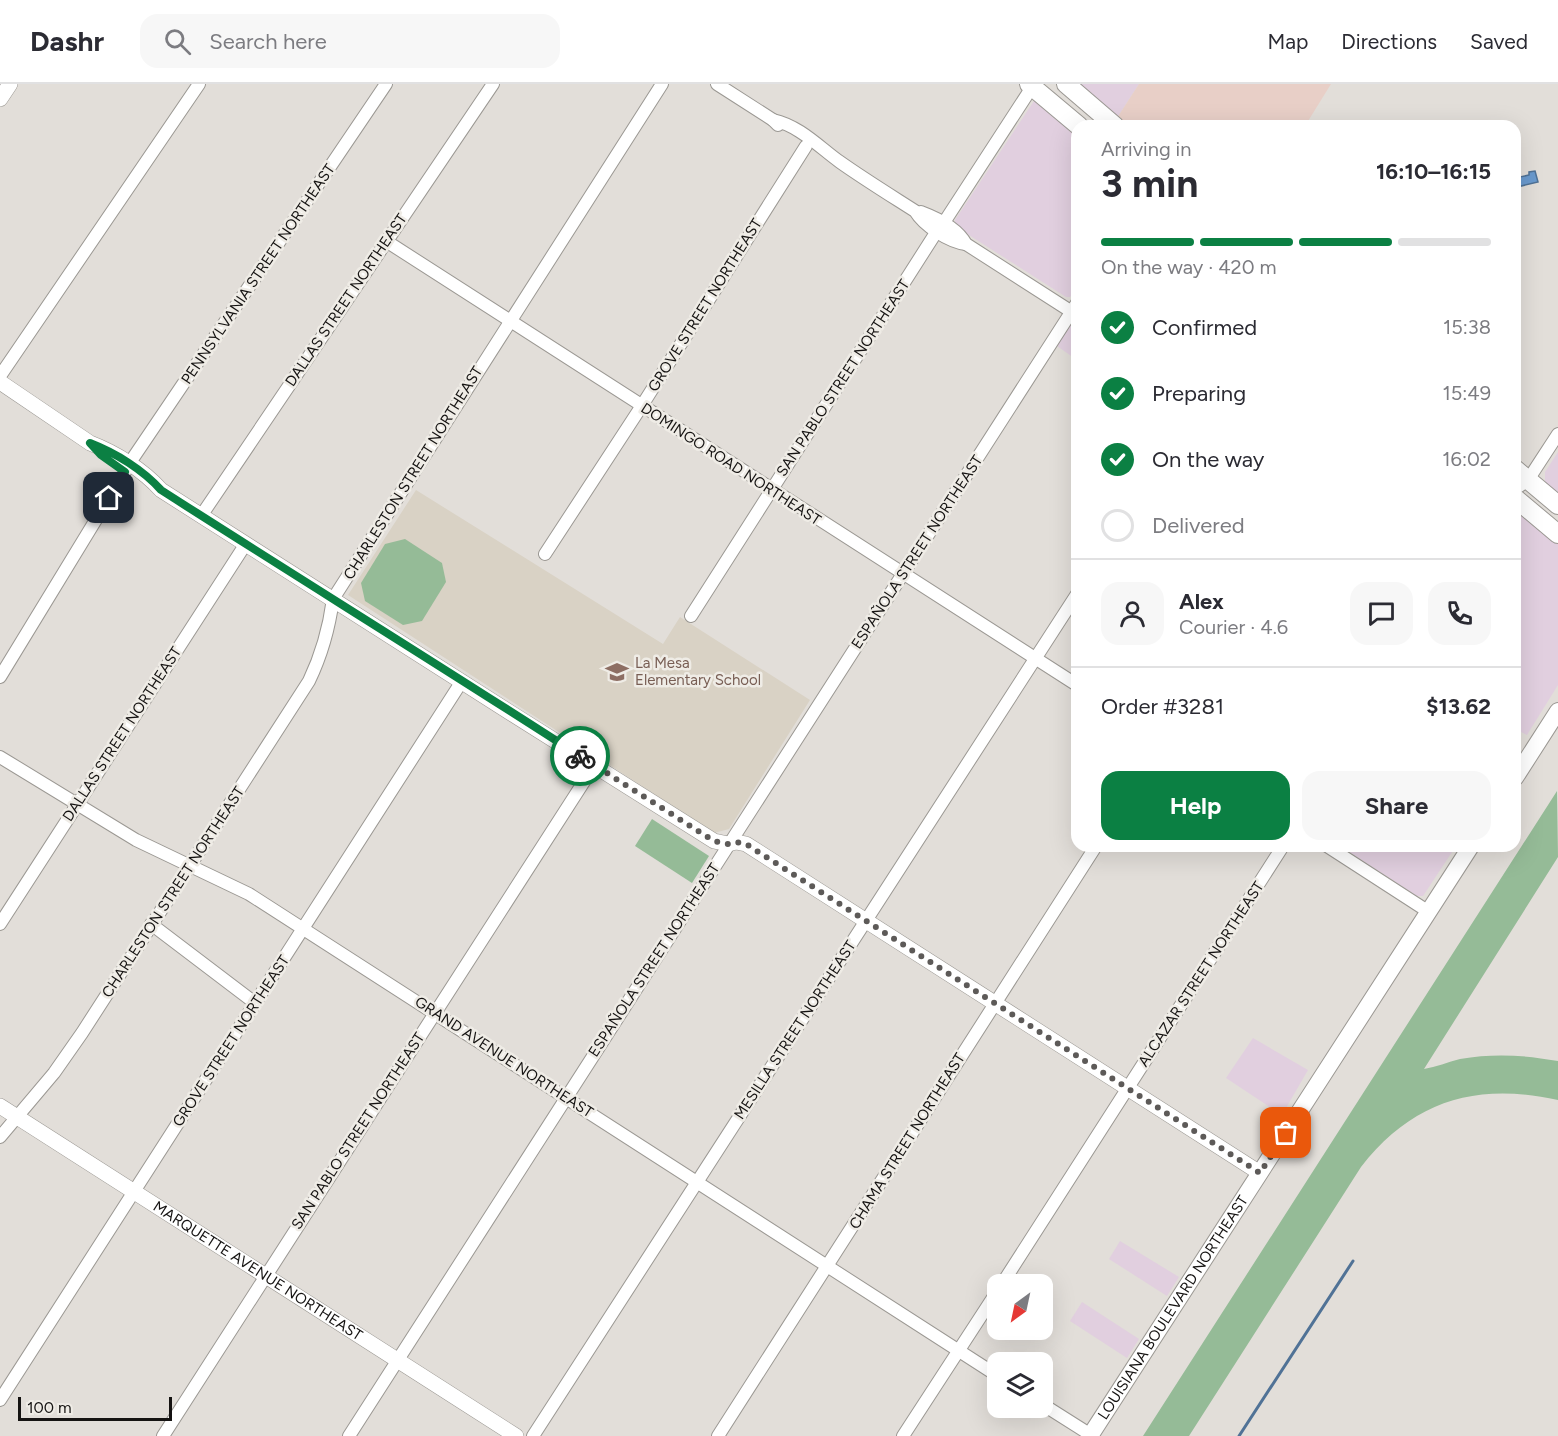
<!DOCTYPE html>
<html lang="en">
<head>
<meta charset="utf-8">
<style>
	body { margin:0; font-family:Figtree,sans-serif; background:#f7f7f7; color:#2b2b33; height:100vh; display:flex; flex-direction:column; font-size:22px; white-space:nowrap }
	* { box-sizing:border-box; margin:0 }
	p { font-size:20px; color:#7c7c81 }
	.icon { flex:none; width:33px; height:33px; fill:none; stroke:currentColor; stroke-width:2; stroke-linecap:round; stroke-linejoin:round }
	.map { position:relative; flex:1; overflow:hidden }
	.sheet { position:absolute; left:1071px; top:36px; width:450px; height:732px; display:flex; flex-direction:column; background:#fff; border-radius:18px; box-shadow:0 6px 24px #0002 }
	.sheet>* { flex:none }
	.needle { width:39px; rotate:213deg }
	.controls { position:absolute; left:987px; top:1190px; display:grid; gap:12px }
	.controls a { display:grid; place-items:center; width:66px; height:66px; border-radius:12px; background:#fff; box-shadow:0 6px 24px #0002; font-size:30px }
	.scale { position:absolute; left:18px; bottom:15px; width:154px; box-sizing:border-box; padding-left:6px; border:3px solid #151312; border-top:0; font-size:16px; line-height:21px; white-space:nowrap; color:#151312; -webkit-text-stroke:4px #efece6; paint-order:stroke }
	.pin { position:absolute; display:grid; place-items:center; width:51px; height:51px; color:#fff; margin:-26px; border-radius:12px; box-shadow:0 3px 9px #0006 }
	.courier { position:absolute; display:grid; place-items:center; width:60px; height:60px; margin:-30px; border:4px solid #0b8043; border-radius:50%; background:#fff; color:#222; box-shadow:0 2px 8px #0007 }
	.overview em { font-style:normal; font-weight:700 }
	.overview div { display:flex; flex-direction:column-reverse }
	.overview { display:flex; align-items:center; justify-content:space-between; height:102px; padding:0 30px }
	h1 { font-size:39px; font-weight:700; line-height:45px }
	.bar { display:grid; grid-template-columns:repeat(4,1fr); gap:9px 6px; align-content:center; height:72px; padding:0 30px }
	.bar i { height:8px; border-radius:4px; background:#e1e1e2 }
	.bar .selected { background:#0b8043 }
	.bar p { grid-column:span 4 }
	.line { display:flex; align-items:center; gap:15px; padding:0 30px; border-top:2px solid #e1e1e2 }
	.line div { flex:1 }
	.round { display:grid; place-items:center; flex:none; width:63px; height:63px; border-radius:18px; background:#f7f7f7 }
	ol { padding:0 30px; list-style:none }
	li { display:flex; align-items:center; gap:18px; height:66px }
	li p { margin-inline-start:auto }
	li .icon { padding:6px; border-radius:50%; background:#0b8043; color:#fff; stroke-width:4 }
	li:last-child { color:#7c7c81 }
	li i { width:33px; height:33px; border:3px solid #e1e1e2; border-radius:50% }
	.action { display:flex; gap:12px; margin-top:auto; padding:12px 30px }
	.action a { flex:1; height:69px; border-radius:18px; background:#0b8043; color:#fff; font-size:24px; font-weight:700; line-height:69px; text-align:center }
	.action a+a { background:#f7f7f7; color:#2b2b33 }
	header { display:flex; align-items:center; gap:36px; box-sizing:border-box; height:84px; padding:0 30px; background:#fff; border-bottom:2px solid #e1e1e2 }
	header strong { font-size:28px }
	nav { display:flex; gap:33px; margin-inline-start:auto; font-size:21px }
	.search { width:420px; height:54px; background:#f7f7f7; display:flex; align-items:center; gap:15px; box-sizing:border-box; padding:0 21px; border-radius:18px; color:#7c7c81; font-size:22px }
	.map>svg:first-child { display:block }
</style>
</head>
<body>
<header>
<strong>Dashr</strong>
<div class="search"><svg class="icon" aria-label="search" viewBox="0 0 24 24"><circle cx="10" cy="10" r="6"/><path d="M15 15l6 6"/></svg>Search here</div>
<nav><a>Map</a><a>Directions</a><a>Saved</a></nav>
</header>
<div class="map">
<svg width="1558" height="1352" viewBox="0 0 1558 1352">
	<rect width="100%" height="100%" fill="#e2ded9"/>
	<!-- commercial -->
	<g fill="#e1cfdf">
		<polygon points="1079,0 1139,0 1117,34"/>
		<polygon points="1038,16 1077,49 1077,204 1070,213 1066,213 958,144 955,140 955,136 1034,17"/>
		<polygon points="1077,232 1077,276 1057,262"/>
		<polygon points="1558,368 1558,410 1545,400 1545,388"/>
		<polygon points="1515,426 1520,428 1558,460 1558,601 1527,651 1515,645"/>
		<polygon points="1340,762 1456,762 1423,812 1417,812"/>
		<polygon points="1253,954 1308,986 1282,1031 1226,994"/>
		<polygon points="1120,1157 1179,1193 1167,1212 1109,1175"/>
		<polygon points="1082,1218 1139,1255 1127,1274 1070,1237"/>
	</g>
	<!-- industrial -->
	<polygon fill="#e8cfc7" points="1139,0 1331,0 1305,42 1127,42 1117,34"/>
	<!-- built -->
	<polygon fill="#d9d2c5" points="416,406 663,560 680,533 810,616 729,745 714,749 348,511"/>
	<!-- green -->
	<g fill="#95bb97">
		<polygon points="405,455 442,479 446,498 422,537 403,541 365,517 361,499 385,460"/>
		<path d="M 1557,707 L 1558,773 L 1424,985 C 1436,983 1448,978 1460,975 C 1494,969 1524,971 1558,977 L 1558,1016 C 1477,998 1413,1016 1361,1083 L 1189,1352 L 1143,1352 Z"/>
		<polygon points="652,735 709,772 692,799 635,762"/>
	</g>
	<!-- water -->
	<polygon fill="#6a9ace" stroke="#507296" stroke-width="1.5" points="1535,87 1538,98 1517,103 1515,89 1518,88 1520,93 1529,91 1529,88"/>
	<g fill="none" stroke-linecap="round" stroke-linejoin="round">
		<!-- stream -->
		<polyline stroke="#507296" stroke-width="3" points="1239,1352 1353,1177"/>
		<!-- minor casing -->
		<g stroke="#9b9893" stroke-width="14">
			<g id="minor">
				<polyline points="717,0 773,36 778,41"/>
				<path d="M 773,36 C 800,42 819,63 840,78 C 864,95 890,111 915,127 C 924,142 949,158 966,160"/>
				<path d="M 921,128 C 937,134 958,145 966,160 L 1072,228"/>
				<polyline points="943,140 1034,0"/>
				<polyline points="386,157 1077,601"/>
				<polyline points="0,292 199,0"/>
				<polyline points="129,380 386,0"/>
				<polyline points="1515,405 1528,396 1558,350"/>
				<polyline points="201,432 493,0"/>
				<polyline points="545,470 641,323 806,62"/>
				<polyline points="691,532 937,147"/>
				<polyline points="0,593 125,388"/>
				<polyline points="0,673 136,756 249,810 998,1292"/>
				<polyline points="1327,762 1429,828"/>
				<polyline points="0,840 245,461"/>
				<polyline points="151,840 255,919"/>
				<path d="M 0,1053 L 54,989 L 82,949 L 309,597 C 322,570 329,545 333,515 L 662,0"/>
				<polyline points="1002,1200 1283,762"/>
				<polyline points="0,1316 462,597"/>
				<polyline points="1042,1320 1091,1351"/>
				<polyline points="163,1352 594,682"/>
				<polyline points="349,1352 1077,219"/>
				<polyline points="533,1352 1077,510"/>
				<polyline points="718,1352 1096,762"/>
				<polyline points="903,1352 998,1206"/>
			</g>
		</g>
		<!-- tertiary casing -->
		<g stroke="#9b9893" stroke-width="16">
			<g id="tertiary">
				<polyline points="0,15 10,0"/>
				<path d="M 0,298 L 90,359 C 116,369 143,386 161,406 C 345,524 529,641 714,757 L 728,760 L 736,758 L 746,760 L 1260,1089"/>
				<path id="s1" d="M 0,1022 L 516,1352"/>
			</g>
		</g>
		<!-- secondary casing -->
		<g stroke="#9b9893" stroke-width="18">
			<g id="secondary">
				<polyline points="1515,694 1558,627"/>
				<path id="s2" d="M 1090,1352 L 1471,762"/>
			</g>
		</g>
		<!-- primary casing -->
		<g stroke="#9b9893" stroke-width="20">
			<g id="primary">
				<polyline points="1029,0 1079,42"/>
				<polyline points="1066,0 1115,42"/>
				<polyline points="1515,385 1558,421"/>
				<polyline points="1515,414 1558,450"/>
			</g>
		</g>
		<!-- minor -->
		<use href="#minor" stroke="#fff" stroke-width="12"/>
		<!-- tertiary -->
		<use href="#tertiary" stroke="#fff" stroke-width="15"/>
		<!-- secondary -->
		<use href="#secondary" stroke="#fff" stroke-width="16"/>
		<!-- primary -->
		<use href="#primary" stroke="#fff" stroke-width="18"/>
	</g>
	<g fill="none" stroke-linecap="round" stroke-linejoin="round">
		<!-- done -->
		<polyline stroke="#5d5a58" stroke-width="6" stroke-dasharray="0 10.8" points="580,672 714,757 728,760 736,758 746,760 1260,1089 1286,1049"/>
		<!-- route -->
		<path stroke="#0b8043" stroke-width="8" d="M 109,414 L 125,388 L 101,371 L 90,359 C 116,369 143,386 161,406 C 300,495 441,582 580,672"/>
	</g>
	<!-- icons -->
	<defs>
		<g id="school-bare" transform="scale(1.8)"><path d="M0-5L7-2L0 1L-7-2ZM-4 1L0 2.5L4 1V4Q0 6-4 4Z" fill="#8d6e63" stroke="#efece6" stroke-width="2.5" paint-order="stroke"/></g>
	</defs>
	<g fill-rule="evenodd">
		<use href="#school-bare" x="617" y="588"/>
	</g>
	<g text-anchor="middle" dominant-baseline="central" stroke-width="5" stroke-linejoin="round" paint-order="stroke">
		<!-- street labels -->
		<g font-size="15" fill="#151312" stroke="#efece6">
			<text transform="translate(258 190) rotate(-56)">PENNSYLVANIA STREET NORTHEAST</text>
			<text transform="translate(346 216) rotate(-56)">DALLAS STREET NORTHEAST</text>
			<text transform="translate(705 221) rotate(-58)">GROVE STREET NORTHEAST</text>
			<text transform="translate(843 294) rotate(-57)">SAN PABLO STREET NORTHEAST</text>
			<text transform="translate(731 380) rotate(33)">DOMINGO ROAD NORTHEAST</text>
			<text transform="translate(413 389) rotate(-58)">CHARLESTON STREET NORTHEAST</text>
			<text transform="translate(917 468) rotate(-57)">ESPAÑOLA STREET NORTHEAST</text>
			<text transform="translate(122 650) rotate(-57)">DALLAS STREET NORTHEAST</text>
			<text transform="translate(173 808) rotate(-57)">CHARLESTON STREET NORTHEAST</text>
			<text transform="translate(654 876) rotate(-57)">ESPAÑOLA STREET NORTHEAST</text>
			<text transform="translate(1201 890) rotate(-57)">ALCAZAR STREET NORTHEAST</text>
			<text transform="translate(795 946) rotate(-57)">MESILLA STREET NORTHEAST</text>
			<text transform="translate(231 957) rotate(-57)">GROVE STREET NORTHEAST</text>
			<text transform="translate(504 973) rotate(33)">GRAND AVENUE NORTHEAST</text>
			<text transform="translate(358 1047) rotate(-57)">SAN PABLO STREET NORTHEAST</text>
			<text transform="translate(907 1057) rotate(-58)">CHAMA STREET NORTHEAST</text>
			<text stroke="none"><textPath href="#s1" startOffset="306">MARQUETTE AVENUE NORTHEAST</textPath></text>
			<text stroke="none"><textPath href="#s2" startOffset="153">LOUISIANA BOULEVARD NORTHEAST</textPath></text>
		</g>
		<!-- education labels -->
		<g font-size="15" fill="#785e54" stroke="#efece6" text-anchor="start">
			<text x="635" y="579">La Mesa<tspan x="635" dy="17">Elementary School</tspan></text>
		</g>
	</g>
</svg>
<div class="controls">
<a><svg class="needle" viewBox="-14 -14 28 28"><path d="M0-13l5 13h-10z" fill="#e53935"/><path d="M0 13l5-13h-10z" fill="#7c7c81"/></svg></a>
<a><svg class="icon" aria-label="layers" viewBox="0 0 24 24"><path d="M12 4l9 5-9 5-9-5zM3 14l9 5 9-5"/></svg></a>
</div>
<div class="scale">100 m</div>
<div class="pin" style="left:1286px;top:1049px;background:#ea580c"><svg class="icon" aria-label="bag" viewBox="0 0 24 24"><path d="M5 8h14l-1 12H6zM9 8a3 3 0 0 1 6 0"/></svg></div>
<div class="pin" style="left:109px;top:414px;background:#1f2937"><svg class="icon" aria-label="home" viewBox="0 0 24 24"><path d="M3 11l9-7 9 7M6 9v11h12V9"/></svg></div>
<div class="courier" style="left:580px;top:672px"><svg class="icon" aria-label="bike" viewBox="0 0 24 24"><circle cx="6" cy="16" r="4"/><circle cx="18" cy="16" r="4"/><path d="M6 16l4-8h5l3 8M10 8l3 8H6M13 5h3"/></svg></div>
<section class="sheet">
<div class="overview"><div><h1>3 min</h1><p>Arriving in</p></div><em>16:10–16:15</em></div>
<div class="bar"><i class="selected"></i><i class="selected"></i><i class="selected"></i><i></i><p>On the way · 420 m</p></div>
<ol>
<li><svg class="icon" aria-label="check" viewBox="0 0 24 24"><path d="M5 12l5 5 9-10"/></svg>Confirmed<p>15:38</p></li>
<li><svg class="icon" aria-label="check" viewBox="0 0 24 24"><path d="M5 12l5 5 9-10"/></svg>Preparing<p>15:49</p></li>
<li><svg class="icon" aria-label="check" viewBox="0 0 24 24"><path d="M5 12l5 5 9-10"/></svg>On the way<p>16:02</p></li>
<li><i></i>Delivered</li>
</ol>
<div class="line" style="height:108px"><a class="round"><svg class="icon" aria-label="person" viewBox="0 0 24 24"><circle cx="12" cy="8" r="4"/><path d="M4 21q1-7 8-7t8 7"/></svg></a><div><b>Alex</b><p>Courier · 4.6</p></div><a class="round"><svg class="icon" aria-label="chat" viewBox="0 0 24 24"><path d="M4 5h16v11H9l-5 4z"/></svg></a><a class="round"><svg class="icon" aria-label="phone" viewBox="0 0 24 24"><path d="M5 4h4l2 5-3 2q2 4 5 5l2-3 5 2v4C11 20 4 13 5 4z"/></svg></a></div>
<div class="line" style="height:78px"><div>Order #3281</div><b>$13.62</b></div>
<div class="action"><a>Help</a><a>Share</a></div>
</section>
</div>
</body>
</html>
